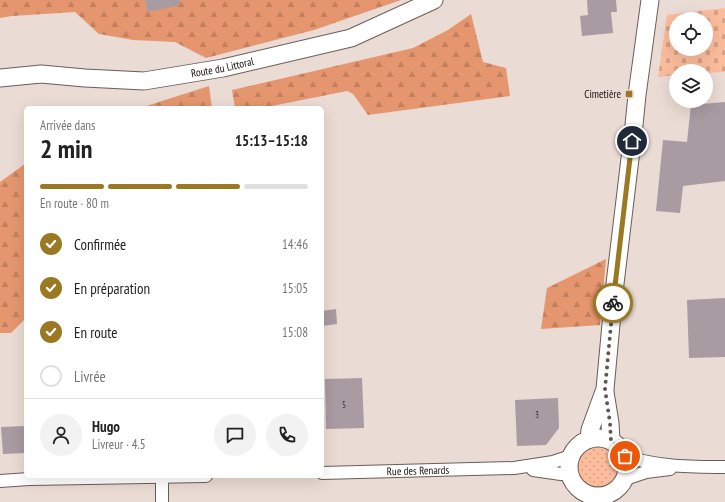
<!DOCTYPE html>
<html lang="fr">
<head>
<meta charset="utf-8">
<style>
	body { margin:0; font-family:"PT Sans Narrow",sans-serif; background:#f2f2f2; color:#222; height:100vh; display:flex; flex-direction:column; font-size:15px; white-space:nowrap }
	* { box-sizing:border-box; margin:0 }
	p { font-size:13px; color:#767676 }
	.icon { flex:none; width:22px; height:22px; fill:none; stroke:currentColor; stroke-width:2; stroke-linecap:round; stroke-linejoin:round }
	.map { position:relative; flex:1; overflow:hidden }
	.drawer { position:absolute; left:24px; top:106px; width:300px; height:372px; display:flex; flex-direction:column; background:#fff; border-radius:6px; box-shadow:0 4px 16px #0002 }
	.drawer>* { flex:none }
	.tools { position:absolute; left:669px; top:12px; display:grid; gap:8px }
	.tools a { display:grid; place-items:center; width:44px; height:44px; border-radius:50%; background:#fff; box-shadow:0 4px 16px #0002; font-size:20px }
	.pin { position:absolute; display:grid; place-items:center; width:34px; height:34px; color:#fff; margin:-17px; border:2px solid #fff; border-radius:50%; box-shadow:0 1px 4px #0007 }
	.courier { position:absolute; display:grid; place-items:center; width:40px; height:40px; margin:-20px; border:3px solid #9b7923; border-radius:50%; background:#fff; color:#222; box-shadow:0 1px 5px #0007 }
	.summary em { font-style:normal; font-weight:700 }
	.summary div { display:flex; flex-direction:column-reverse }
	.summary { display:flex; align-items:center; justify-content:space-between; height:68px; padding:0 16px }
	h1 { font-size:26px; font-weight:700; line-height:30px }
	.bar { display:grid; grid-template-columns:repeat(4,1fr); gap:6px 4px; align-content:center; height:48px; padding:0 16px }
	.bar i { height:5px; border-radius:3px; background:#e0e0e0 }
	.bar .selected { background:#9b7923 }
	.bar p { grid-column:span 4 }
	.line { display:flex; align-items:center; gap:10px; padding:0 16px; border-top:1px solid #e0e0e0 }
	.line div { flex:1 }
	.round { display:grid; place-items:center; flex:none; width:42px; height:42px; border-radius:21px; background:#f2f2f2 }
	ol { padding:0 16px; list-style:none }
	li { display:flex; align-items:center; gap:12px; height:44px }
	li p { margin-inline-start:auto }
	li .icon { padding:4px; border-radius:50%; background:#9b7923; color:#fff; stroke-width:4 }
	li:last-child { color:#767676 }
	li i { width:22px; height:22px; border:2px solid #e0e0e0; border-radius:50% }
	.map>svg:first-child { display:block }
</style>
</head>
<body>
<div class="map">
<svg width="725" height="502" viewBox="0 0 725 502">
	<defs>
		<pattern id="grass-dots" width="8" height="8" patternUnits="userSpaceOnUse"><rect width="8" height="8" fill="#fbbc9c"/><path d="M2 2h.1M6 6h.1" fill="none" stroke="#d6a085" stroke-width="1.8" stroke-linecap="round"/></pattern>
		<pattern id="forest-firs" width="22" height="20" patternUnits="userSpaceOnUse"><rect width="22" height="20" fill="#e5966e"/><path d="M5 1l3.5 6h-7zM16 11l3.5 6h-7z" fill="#c4805e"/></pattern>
		<pattern id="cemetery-stones" width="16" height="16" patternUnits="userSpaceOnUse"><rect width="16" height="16" fill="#fbbc9c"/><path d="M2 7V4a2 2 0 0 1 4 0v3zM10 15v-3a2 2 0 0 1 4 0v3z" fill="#d6a085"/></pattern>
	</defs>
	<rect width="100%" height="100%" fill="#eadbd4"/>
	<!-- grass -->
	<circle fill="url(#grass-dots)" cx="598" cy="467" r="20"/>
	<!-- forest -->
	<g fill="url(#forest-firs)">
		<polygon points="0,0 401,0 314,30 206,58 175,42 133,40 99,34 75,12 12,16 0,18"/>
		<polygon points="471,14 483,62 506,68 510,96 368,115 353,94 347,91 262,108 235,108 232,90 413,48 448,30"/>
		<polygon points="209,86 212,108 140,108"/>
		<polygon points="26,163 26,318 11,333 0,333 0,182"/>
		<polygon points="606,259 600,325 541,329 547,288"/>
	</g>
	<!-- cemetery -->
	<path fill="url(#cemetery-stones)" fill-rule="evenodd" d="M 725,8 L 725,72 L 706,73 L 706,71 L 676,71 L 676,75 L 658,77 L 667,15 ZM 676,19 L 706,19 L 706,49 L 676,49 Z"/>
	<!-- building -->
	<g fill="#a89ba2">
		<polygon points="145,0 179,0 180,5 148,12"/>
		<polygon points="587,0 616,0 617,12 611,12 613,33 582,36 580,16 588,15"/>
		<polygon points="725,102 725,181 683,186 680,213 656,211 663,140 687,142 691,105"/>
		<polygon points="725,298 725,357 689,358 687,300"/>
		<polygon points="336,309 337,324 322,326 322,311"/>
		<polygon points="362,378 364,428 326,429 325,379"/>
		<polygon points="558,398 559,428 546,445 517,446 515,400"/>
		<polygon points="26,426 26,453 3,454 1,427"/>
	</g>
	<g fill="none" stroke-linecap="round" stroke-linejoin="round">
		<!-- street casing -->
		<g stroke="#6a5d57" stroke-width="14">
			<g id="street">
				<path d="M 625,456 C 657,467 692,467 725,467"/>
				<polyline points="533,470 561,474 570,474"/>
				<path id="s1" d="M 322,473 L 514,468 L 553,462 L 571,456"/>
				<polyline points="625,479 646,472 670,469"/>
				<polyline points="0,481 29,479 206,476"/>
				<polyline points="162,502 162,477"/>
			</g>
		</g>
		<!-- secondary casing -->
		<g stroke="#6a5d57" stroke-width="19">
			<g id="secondary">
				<path id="s2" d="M 0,78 L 41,74 L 85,78 L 144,81 L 223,68 L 351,38 L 434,0"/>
				<polyline points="605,392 610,423 611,441"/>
				<circle cx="598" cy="467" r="29"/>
				<polyline points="589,439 590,430 605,389 614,292 634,125 637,95 650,0"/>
			</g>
		</g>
		<!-- street -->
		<use href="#street" stroke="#fff" stroke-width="12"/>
		<!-- secondary -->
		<use href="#secondary" stroke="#fff" stroke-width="17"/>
	</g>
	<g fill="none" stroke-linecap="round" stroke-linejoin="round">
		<!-- done -->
		<polyline stroke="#5e5652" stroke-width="4" stroke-dasharray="0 7.2" points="613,303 605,389 610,423 611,441 621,449 625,456"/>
		<!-- route -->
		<polyline stroke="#9b7923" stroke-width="5" points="613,303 632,141"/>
	</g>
	<!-- markers -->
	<rect fill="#9b7923" stroke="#eadbd4" stroke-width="1.5" x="625" y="90" width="8" height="8" rx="2"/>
	<g text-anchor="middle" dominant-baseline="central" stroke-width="4" stroke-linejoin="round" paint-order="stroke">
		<!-- number labels -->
		<g font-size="9" fill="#383232">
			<text x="344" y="404">5</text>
			<text x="537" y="414">3</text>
		</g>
		<!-- street labels -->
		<g font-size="11" fill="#130f0c" stroke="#eadbd4">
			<text stroke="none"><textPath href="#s2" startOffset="224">Route du Littoral</textPath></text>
			<text stroke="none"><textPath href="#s1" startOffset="96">Rue des Renards</textPath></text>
		</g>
		<!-- poi labels -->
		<g font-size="11" fill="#130f0c" stroke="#eadbd4" text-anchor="end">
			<text x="621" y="94">Cimetière</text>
		</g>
	</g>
</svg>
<div class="tools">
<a><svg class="icon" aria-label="locate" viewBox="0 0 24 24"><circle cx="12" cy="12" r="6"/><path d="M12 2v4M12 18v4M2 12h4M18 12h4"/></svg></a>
<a><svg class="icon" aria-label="layers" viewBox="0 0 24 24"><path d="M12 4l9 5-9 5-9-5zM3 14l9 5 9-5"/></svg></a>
</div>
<div class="pin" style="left:625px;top:456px;background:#ea580c"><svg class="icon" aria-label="bag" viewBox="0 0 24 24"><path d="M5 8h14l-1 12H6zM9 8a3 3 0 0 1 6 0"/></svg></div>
<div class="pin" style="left:632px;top:141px;background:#1f2937"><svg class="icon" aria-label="home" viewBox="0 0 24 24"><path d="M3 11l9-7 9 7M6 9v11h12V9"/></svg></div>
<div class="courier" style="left:613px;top:303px"><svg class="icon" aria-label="bike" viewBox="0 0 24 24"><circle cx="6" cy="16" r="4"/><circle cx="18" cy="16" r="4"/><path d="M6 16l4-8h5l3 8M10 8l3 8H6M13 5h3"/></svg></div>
<section class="drawer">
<div class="summary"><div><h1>2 min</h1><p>Arrivée dans</p></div><em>15:13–15:18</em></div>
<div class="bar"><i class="selected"></i><i class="selected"></i><i class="selected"></i><i></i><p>En route · 80 m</p></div>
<ol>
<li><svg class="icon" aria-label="check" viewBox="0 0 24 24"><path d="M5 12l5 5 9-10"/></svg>Confirmée<p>14:46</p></li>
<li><svg class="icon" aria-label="check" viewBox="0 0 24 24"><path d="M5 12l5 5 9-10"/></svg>En préparation<p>15:05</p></li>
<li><svg class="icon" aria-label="check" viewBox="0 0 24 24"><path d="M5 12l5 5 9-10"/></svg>En route<p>15:08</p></li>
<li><i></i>Livrée</li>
</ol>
<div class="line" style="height:72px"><a class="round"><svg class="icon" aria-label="person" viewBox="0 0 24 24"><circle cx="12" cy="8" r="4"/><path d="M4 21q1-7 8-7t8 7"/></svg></a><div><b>Hugo</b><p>Livreur · 4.5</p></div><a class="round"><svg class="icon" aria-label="chat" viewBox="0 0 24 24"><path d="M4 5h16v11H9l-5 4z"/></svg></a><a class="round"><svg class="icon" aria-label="phone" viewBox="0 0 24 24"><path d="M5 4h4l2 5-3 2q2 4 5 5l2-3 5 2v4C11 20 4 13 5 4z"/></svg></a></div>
</section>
</div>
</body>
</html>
